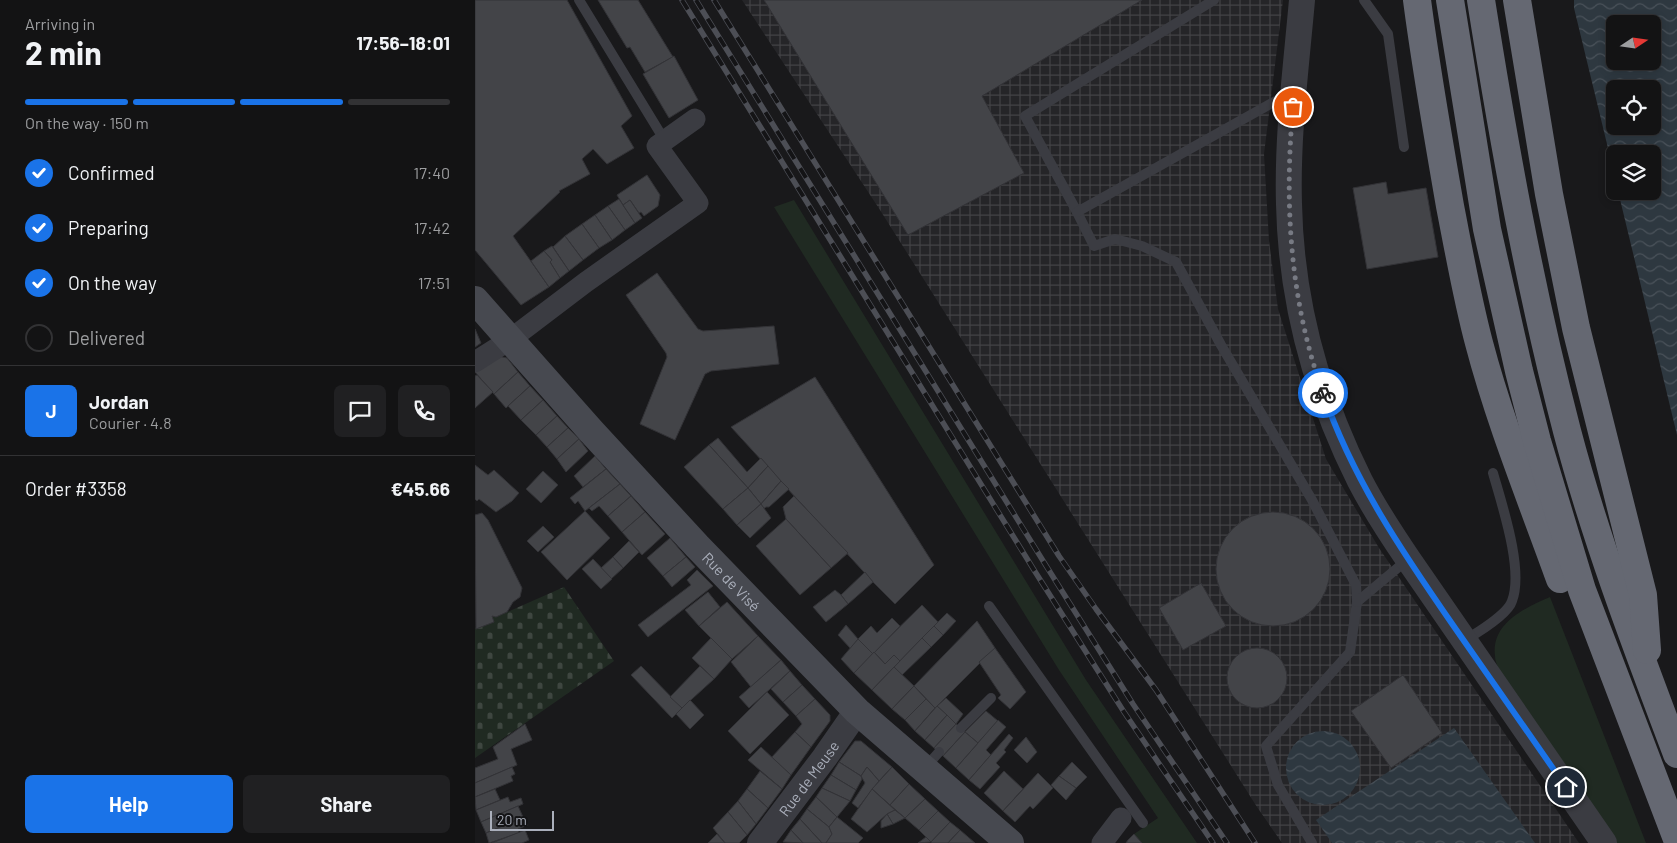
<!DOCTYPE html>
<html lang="en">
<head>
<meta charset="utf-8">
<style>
	body { margin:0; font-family:Barlow,sans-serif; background:#202022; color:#f1f3f6; height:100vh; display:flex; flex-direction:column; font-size:19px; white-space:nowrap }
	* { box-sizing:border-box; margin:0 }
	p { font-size:16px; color:#9d9ea0 }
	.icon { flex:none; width:28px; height:28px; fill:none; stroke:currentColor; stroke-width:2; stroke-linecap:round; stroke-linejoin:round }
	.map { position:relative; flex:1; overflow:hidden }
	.side { display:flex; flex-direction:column; background:#131314; width:475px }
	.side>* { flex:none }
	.needle { width:32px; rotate:77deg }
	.fabs { position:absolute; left:1131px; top:15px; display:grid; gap:10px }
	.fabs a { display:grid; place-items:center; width:55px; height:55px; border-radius:8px; background:#131314; box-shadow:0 2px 8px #0003,0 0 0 1px #323234; font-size:25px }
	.scale { position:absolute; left:15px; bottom:12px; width:64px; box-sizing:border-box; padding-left:5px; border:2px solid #aaafbb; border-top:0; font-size:14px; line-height:18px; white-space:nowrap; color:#aaafbb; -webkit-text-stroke:4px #141416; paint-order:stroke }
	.pin { position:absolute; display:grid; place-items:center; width:42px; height:42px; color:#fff; margin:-21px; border:2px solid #fff; border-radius:50%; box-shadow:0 1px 5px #0007 }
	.courier { position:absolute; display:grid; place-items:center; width:50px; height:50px; margin:-25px; border:4px solid #1a73e8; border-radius:50%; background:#fff; color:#222; box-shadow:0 1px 6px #0007 }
	.overview em { font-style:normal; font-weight:700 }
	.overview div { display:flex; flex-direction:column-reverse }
	.overview { display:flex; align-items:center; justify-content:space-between; height:85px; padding:0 25px }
	h1 { font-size:32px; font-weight:700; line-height:38px }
	.bar { display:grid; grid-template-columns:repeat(4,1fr); gap:8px 5px; align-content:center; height:60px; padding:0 25px }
	.bar i { height:6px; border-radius:4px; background:#323234 }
	.bar .on { background:#1a73e8 }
	.bar p { grid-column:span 4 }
	.line { display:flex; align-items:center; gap:12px; padding:0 25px; border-top:1px solid #323234 }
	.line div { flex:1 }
	.round { display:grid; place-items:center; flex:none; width:52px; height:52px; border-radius:8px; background:#202022 }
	ol { padding:0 25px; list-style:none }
	li { display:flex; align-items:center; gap:15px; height:55px }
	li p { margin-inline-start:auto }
	li .icon { padding:5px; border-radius:50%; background:#1a73e8; color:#fff; stroke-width:4 }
	li:last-child { color:#9d9ea0 }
	li i { width:28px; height:28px; border:2px solid #323234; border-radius:50% }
	.cta { display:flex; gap:10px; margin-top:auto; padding:10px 25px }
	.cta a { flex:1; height:58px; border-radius:8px; background:#1a73e8; color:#fff; font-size:20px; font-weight:700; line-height:58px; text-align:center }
	.cta a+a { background:#202022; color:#f1f3f6 }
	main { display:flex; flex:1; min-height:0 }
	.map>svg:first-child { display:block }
</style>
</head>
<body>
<main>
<section class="side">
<div class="overview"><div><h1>2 min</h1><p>Arriving in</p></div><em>17:56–18:01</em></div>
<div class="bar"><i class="on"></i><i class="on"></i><i class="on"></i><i></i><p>On the way · 150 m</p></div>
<ol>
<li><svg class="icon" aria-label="check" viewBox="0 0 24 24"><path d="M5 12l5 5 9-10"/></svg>Confirmed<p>17:40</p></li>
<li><svg class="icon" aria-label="check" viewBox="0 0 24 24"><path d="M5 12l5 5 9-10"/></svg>Preparing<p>17:42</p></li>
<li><svg class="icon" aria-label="check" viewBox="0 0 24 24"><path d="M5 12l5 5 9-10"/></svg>On the way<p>17:51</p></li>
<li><i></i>Delivered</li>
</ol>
<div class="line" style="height:90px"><b class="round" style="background:#1a73e8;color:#fff">J</b><div><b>Jordan</b><p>Courier · 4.8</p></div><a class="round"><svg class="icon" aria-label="chat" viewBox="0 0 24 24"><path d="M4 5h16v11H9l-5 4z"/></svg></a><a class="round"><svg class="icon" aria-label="phone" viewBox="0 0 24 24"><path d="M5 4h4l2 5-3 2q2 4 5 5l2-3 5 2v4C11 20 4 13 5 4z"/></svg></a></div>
<div class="line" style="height:65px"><div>Order #3358</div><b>€45.66</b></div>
<div class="cta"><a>Help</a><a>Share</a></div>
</section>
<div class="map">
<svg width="1202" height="843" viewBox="0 0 1202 843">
	<defs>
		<pattern id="industrial-grid" width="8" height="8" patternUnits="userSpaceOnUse" patternTransform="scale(1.25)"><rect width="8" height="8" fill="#252528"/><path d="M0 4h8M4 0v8" fill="none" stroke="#424245"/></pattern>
		<pattern id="cemetery-stones" width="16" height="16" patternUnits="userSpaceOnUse" patternTransform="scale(1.25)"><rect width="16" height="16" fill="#202a22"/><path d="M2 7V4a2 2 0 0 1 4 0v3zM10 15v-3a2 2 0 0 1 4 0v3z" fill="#3e4640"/></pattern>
		<pattern id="water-waves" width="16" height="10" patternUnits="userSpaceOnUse" patternTransform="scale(1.25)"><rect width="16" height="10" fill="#2e3840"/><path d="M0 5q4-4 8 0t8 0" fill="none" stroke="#4a525a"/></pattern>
	</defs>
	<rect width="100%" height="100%" fill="#19191b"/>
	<!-- industrial -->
	<polygon fill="url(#industrial-grid)" points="267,0 808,0 789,154 794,241 803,309 851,459 904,548 1104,843 807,843 782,807 405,210"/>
	<!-- green -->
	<g fill="#202a22">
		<polygon points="319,200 611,680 722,843 667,843 659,834 683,818 584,670 299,207"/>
		<path d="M 1075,597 L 1171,843 L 1141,843 L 1026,675 C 1024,669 1020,662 1020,656 C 1016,623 1050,608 1075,597 Z"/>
	</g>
	<!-- cemetery -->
	<polygon fill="url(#cemetery-stones)" points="89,587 139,661 0,758 0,627 1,629 19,622 17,616 21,617"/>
	<!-- water -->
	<g fill="url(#water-waves)" fill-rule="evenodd">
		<path d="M 1099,0 L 1202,0 L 1202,435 L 1143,191 L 1178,191 L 1178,154 L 1140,154 L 1140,177 L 1099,8 ZM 1140,24 L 1178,24 L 1178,61 L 1140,61 ZM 1140,89 L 1178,89 L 1178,126 L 1140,126 Z"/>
		<polygon points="979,728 1060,843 857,843 841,820"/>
		<circle cx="848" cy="768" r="37"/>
	</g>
	<!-- building -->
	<g fill="#434448" stroke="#333337">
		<polygon points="0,0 92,0 157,116 146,126 159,148 132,164 118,149 107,159 115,174 84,191 85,192 38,236 74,287 46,305 0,250"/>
		<polygon points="123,0 163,0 198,57 170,72 155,47 152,48"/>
		<polygon points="289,0 667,0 507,96 549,173 433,235"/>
		<polygon points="199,56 223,100 194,118 168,74"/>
		<polygon points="172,175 185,195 183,206 169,216 166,212 164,213 155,200 148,205 142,195"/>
		<polygon points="911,182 913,194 951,188 963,257 892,269 878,188"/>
		<polygon points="144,199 160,223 150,230 133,206"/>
		<polygon points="155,200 167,218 160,223 148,205"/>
		<polygon points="133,206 150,230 137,240 120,215"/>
		<polygon points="120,215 137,240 124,248 107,224"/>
		<polygon points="107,224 124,248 108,260 90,236"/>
		<polygon points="90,236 108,260 94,271 78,247"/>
		<polygon points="77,246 94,271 85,278 75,262 77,260 69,251"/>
		<polygon points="69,251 77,260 75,262 85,278 74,287 56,261"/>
		<polygon points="182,273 223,329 228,331 299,326 304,364 236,371 230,374 200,440 165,424 192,357 191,353 151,295"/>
		<polygon points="0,329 6,343 0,347"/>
		<polygon points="23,356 32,358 43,372 19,394 0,372"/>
		<polygon points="43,372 55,386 31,408 19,394"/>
		<polygon points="2,375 18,392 0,408 0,376"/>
		<polygon points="340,377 459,565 420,604 398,582 256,427"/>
		<polygon points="55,386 68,400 46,420 33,406"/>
		<polygon points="68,400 82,416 61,435 46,420"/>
		<polygon points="82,416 93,428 72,447 61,435"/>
		<polygon points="93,428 104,439 82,459 72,447"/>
		<polygon points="243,438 272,472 286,458 293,466 273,488 234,445"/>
		<polygon points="104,439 113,451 91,472 82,459"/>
		<polygon points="234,445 273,488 248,509 209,467"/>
		<polygon points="120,456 131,469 108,487 99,476"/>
		<polygon points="0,465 13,475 19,470 44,493 37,501 21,512 4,499 2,501 0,499"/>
		<polygon points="293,466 306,481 286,504 273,488"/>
		<polygon points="131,469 145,484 110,511 103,501 100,504 95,498"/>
		<polygon points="68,471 83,485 66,503 51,489"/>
		<polygon points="306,481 314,489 294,507 291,507 288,509 286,504"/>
		<polygon points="145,484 156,496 133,516 124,506 117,511 114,508"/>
		<polygon points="273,488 286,504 262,525 248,509"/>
		<polygon points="156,496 170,512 147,532 133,516"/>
		<polygon points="319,496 373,553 356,568 311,519 308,507"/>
		<polygon points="286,504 296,518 275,538 262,525"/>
		<polygon points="110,511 135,538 92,580 66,552"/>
		<circle cx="798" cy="569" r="57"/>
		<polygon points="170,512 190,534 167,555 147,532"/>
		<polygon points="7,513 13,520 47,588 45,597 38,602 32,612 21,617 17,616 19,622 1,629 0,515"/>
		<polygon points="311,519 356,568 325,595 281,546"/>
		<polygon points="68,526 79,537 63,552 52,541"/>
		<polygon points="195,538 211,557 188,576 172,558"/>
		<polygon points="154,541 164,552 148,568 138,557"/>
		<polygon points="138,557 148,568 136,579 126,568"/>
		<polygon points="211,557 220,567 197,587 188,576"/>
		<polygon points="118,559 137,579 126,589 107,569"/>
		<polygon points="222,570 238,586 173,637 163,625 216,585 212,580"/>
		<polygon points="390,572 398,582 373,604 366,595"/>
		<polygon points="726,583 751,626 708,650 684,608"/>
		<polygon points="360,590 366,595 373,604 351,622 338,607"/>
		<polygon points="233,592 245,607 224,626 210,610"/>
		<polygon points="252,602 283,636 257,659 224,626"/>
		<polygon points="447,605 463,622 425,661 419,655 410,664 399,652"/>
		<polygon points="472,613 481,621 468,635 459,626"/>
		<polygon points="417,618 425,626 398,654 383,639 396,626 402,633"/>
		<polygon points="502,621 520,648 460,708 439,686"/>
		<polygon points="371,625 383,639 376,649 363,635"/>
		<polygon points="459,626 468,635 456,647 447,638"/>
		<polygon points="283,636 306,660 276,687 256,662"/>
		<polygon points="236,638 257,659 239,679 217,658"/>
		<polygon points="447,638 456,647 427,675 419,667"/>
		<polygon points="383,639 398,654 379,673 366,659"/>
		<circle cx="782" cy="678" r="30"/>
		<polygon points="520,648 551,692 535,709 523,698 526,695 504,662"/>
		<polygon points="399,652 410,664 419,655 425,661 397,690 379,673"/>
		<polygon points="306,660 315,671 274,708 264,697"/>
		<polygon points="166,666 207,708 197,718 156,675"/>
		<polygon points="225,666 239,679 207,708 195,697"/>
		<polygon points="419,667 439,686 417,709 397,690"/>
		<polygon points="315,671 327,685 308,702 296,689"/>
		<polygon points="928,675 967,733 916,768 876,711"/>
		<polygon points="327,685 340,699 321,716 308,702"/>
		<polygon points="439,686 451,699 430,720 417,709"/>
		<polygon points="292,692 314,715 275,754 253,731"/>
		<polygon points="471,698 488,714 481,724 462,706"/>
		<polygon points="340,699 355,715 355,721 336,747 320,732 327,724 321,716"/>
		<polygon points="451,699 460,708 440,731 430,720"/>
		<polygon points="215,700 229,715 215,729 201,714"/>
		<polygon points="462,706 472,715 450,740 440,731"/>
		<polygon points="511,711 523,721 503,743 490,732"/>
		<polygon points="472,715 481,724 459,748 450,740"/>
		<polygon points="523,720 531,727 511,750 516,755 494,780 481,768"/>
		<polygon points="50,724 57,740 36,749 42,765 0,783 0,768 23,759 18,747"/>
		<polygon points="481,724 490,732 468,756 459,748"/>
		<polygon points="320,732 336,747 316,775 296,758"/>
		<polygon points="490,732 503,743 481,768 468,756"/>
		<polygon points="534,734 538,738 529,750 531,752 521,763 525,767 505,789 494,780"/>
		<polygon points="551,737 562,752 552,763 539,750"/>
		<polygon points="380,741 386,741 417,767 404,781 392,767 386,776 364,762"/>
		<polygon points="286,747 316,775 307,789 273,760"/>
		<polygon points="364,762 386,776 387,779 381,790 356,775"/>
		<polygon points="597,762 612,777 601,788 584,776"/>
		<polygon points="37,767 40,774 36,776 38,781 0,797 0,783"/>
		<polygon points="392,767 404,781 383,808 377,803 390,783 386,776"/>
		<polygon points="417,767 434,784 415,805 397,789"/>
		<polygon points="285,771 307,789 293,808 272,789"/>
		<polygon points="529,771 548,789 528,811 509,793"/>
		<polygon points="563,773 578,788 558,809 555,806 540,822 528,811"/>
		<polygon points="356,775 381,790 375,801 347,788"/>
		<polygon points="584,776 601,788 591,800 576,785"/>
		<polygon points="434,784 450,799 430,818 415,805"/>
		<polygon points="347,788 375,801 362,817 341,797"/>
		<polygon points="20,789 25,800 1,810 0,797"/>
		<polygon points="272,789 293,808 281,824 263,801"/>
		<polygon points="397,789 420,810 412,814 392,832 376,819"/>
		<polygon points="33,797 35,802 46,798 48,804 6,822 1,810"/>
		<polygon points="341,797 362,817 354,827 332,809"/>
		<polygon points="450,799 463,811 444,830 430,818"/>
		<polygon points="263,801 281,824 272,835 253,812"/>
		<polygon points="43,806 48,817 11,833 6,822"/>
		<polygon points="332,809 354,827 357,834 351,843 347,843 325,819"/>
		<polygon points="420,810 430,818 418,824 412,814"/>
		<polygon points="463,811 475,822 456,842 444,830"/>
		<polygon points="253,812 272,835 264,843 250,843 238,828"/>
		<polygon points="412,814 418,824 406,828 406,821"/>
		<polygon points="362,817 388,838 383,843 351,843 357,834 354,827"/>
		<polygon points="47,818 53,825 43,829 44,833 14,843 11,833"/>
		<polygon points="325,819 347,843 328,843 316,830"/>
		<polygon points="475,822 485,830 473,843 457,843 456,842"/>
		<polygon points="50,830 54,840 47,843 17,843"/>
		<polygon points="316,830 328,843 308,842"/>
		<polygon points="485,830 500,843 473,843"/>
		<polygon points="242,834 250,843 233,843"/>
		<polygon points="659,834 667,843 651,843 653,840"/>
		<polygon points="451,837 456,842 443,843"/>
	</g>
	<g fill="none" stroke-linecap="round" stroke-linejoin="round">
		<!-- service -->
		<g stroke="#3b3c42" stroke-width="10">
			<polyline points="104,0 190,141"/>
			<polyline points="739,0 550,116 602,212 619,246 640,239 667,246 701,262 746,345 837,500 881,585 882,602 875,652 791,746 803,785 837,843"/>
			<polyline points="889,0 913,34 929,147"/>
			<polyline points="602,212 815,93"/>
			<polyline points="882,602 932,560"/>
			<polyline points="514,606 668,823"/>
			<path d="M 990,640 C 1002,633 1033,614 1037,601 C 1049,570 1027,505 1018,473"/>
			<polyline points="486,728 516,698"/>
			<polyline points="450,768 464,752"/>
		</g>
		<!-- minor -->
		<g stroke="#3b3c42" stroke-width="21">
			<polyline points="0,362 36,339 111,282 223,203 182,146 220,119"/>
			<polyline points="627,843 646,818"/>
		</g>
		<!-- tertiary -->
		<g stroke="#3b3c42" stroke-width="26">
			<path d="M 827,0 C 821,68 812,136 814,204 C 816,302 842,395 885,481 C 899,508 916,534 933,559 L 1129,843"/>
			<path id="s1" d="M 285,843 L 350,757 L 382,711"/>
		</g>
		<!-- secondary -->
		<path stroke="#474950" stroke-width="28" id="s2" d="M 0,300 L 116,431 L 222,546 L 382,711 L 535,843"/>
		<!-- motorway -->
		<g stroke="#656872" stroke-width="28">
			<path d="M 942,0 C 951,69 963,137 975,206 C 984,252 992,298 1004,343 C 1025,423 1057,501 1085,579"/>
			<polyline points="975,0 1012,229 1044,371 1062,441 1107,590 1202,839"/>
			<path d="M 1006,0 C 1029,145 1055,289 1092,431 C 1121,541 1162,648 1202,754"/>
			<polyline points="1042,0 1074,194 1101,328 1168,595 1172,650"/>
		</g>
		<!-- rail casing -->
		<g stroke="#4c4e55" stroke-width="5.5">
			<g id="rail">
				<polyline points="207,0 559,570 649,712 738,843"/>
				<polyline points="221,0 570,564 658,704 752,843"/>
				<polyline points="239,0 584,556 621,609 681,690 780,843"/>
			</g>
		</g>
		<!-- rail -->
		<use href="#rail" stroke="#141416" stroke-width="4" stroke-dasharray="11" stroke-linecap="butt"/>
	</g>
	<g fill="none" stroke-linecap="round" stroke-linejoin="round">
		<!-- done -->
		<path stroke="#777a83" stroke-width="5" stroke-dasharray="0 9" d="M 818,107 C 809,204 815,301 848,393"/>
		<!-- route -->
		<path stroke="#1a73e8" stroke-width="6" d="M 848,393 C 878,480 928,553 980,628 C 1017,681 1054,734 1091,787"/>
	</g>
	<g text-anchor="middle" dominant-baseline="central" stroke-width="4" stroke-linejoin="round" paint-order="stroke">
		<!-- street labels -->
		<g font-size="15" fill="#aaafbb" stroke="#141416">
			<text stroke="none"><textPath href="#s2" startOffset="381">Rue de Visé</textPath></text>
			<text stroke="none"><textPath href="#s1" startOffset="81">Rue de Meuse</textPath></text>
		</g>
	</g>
</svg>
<div class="fabs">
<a><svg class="needle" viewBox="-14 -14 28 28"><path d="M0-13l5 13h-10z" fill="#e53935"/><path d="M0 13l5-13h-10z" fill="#9d9ea0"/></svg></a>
<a><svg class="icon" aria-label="locate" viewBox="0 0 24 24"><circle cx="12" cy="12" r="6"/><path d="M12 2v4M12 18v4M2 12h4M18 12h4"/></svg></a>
<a><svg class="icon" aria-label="layers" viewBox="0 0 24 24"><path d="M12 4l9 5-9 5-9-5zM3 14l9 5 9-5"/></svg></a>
</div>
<div class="scale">20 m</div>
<div class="pin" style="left:818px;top:107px;background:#ea580c"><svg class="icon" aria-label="bag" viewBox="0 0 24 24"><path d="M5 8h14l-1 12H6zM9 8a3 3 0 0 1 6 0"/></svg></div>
<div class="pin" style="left:1091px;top:787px;background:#1f2937"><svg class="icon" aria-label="home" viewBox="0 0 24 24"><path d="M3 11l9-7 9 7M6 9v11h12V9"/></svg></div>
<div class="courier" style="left:848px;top:393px"><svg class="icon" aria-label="bike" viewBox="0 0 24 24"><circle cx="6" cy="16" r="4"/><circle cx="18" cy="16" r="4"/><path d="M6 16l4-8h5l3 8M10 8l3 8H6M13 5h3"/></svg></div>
</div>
</main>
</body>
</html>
